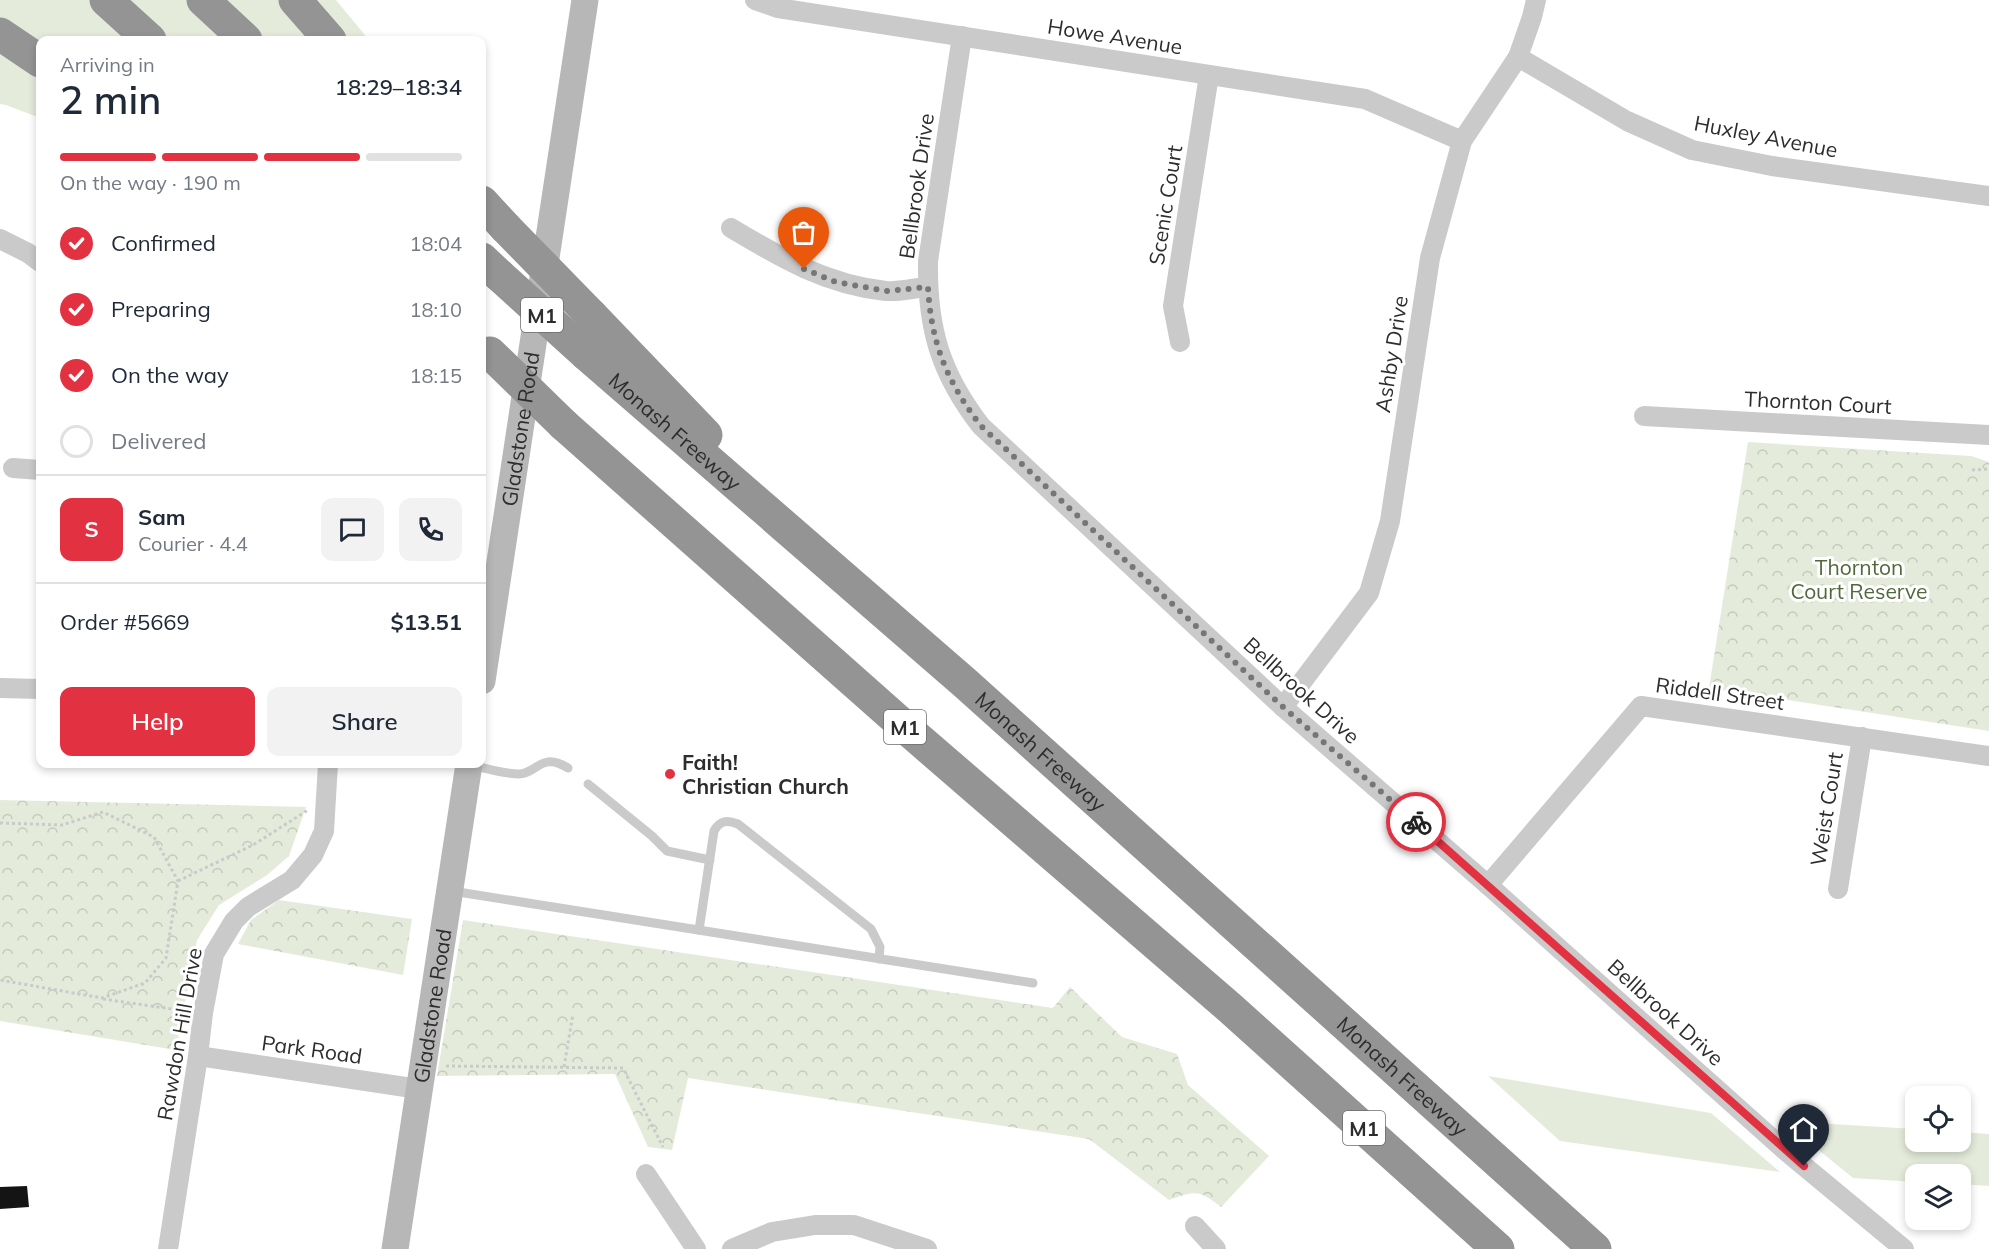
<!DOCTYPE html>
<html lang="en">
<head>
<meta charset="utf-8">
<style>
	body { margin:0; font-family:Mulish,sans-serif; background:#f2f2f3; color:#1f2937; height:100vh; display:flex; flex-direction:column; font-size:22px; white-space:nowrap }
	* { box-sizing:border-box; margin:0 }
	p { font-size:20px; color:#747a83 }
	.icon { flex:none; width:33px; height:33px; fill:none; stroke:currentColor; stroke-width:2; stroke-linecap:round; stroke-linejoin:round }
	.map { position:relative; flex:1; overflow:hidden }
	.side { position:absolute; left:36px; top:36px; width:450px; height:732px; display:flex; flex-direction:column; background:#fff; border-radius:12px; box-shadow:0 3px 9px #0003 }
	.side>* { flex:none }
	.buttons { position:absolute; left:1905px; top:1086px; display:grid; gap:12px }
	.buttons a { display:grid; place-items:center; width:66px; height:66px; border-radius:12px; background:#fff; box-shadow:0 3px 9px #0003; font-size:30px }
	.pin { position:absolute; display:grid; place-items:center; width:51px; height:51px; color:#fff; margin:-62px -26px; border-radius:50% 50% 50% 0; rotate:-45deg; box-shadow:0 0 6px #0007 }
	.pin .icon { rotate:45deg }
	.courier { position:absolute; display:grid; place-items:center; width:60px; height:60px; margin:-30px; border:4px solid #e23242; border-radius:50%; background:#fff; color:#222; box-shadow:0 2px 8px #0007 }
	.summary em { font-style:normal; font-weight:600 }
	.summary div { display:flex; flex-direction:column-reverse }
	.summary { display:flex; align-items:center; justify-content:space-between; height:102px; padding:0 24px }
	h1 { font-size:39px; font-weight:600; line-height:45px }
	.bar { display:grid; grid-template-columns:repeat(4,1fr); gap:9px 6px; align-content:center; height:72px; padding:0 24px }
	.bar i { height:8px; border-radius:4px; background:#e0e1e3 }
	.bar .on { background:#e23242 }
	.bar p { grid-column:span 4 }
	.line { display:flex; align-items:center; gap:15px; padding:0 24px; border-top:2px solid #e0e1e3 }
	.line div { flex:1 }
	.round { display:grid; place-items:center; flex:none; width:63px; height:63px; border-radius:12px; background:#f2f2f3 }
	ol { padding:0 24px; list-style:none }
	li { display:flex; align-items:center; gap:18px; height:66px }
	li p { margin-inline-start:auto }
	li .icon { padding:6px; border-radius:50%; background:#e23242; color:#fff; stroke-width:4 }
	li:last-child { color:#747a83 }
	li i { width:33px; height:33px; border:3px solid #e0e1e3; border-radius:50% }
	.cta { display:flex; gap:12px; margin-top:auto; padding:12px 24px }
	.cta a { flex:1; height:69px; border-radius:12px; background:#e23242; color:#fff; font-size:24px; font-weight:600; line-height:69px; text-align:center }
	.cta a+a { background:#f2f2f3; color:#1f2937 }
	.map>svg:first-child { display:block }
</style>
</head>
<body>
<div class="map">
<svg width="1989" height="1249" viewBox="0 0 1989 1249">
	<defs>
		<pattern id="park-crowns" width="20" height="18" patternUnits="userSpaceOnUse" patternTransform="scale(1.5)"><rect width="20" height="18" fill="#e4ebdb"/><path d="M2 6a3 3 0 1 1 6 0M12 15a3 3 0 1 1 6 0" fill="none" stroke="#c4cabc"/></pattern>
	</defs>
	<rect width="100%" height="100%" fill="#fff"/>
	<!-- green -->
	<g fill="#e4ebdb">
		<polygon points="0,0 336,0 369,40 40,40 40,118 6,105 0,104"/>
		<polygon points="1488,1076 1711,1113 1780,1172 1560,1141"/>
		<polygon points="1783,1121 1915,1129 1916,1142 1960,1142 1961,1132 1989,1134 1989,1186 1961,1184 1960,1174 1916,1174 1915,1182 1853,1178"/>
	</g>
	<!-- park -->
	<g fill="url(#park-crowns)">
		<polygon points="1748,442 1971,456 1989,462 1989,731 1709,688"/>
		<polygon points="0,800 306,807 289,856 267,875 219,905 197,940 176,1050 0,1021"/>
		<polygon points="279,900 412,919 403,975 238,944 251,920"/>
		<path d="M 463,920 L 1053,1008 L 1070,987 L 1122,1037 L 1177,1054 L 1188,1085 L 1269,1156 L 1221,1207 C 1198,1189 1196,1191 1169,1200 L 1089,1139 L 688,1078 L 672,1150 L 648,1147 L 615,1074 L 437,1076 Z"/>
	</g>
	<!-- building -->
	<polygon fill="#141414" points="27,1186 29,1207 0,1209 0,1187"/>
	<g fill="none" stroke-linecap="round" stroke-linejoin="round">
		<!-- path -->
		<g stroke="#cacaca" stroke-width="3" stroke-dasharray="3 3" stroke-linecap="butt">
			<polyline points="1972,470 1989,469"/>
			<polyline points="0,823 62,825 103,812 154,837 178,881 166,958 145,983 102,998 0,980"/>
			<polyline points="178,881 253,845 308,810"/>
			<polyline points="103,999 186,1011"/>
			<polyline points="446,1066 623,1068 663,1147"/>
			<polyline points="564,1067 573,1014"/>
		</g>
		<!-- lane -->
		<g stroke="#cacaca" stroke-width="9">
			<path d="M 471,765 C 486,768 504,774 519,774 C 537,774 541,751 568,768"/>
			<polyline points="588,784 652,836 667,851 710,860"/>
			<polyline points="452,891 1033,983"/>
			<path d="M 699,930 L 714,831 C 720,820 727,820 738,824 L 871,929 L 880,947 L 879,959"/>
		</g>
		<!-- street -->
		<g stroke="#cacaca" stroke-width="20">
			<polyline points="755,0 778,8 1365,99 1462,141"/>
			<path d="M 962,36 L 928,261 C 927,328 940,373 981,426 L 1283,707 L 1488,885 L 1787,1152 L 1904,1249"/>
			<polyline points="1518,57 1627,121 1692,150 1772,166 1989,196"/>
			<path d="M 731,228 C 781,258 827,285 886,291 C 899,292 914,288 928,287"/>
			<polyline points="0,239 28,253 40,262"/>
			<polyline points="1180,342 1173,306 1209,75"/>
			<polyline points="1644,416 1989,435"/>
			<polyline points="13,468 40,470"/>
			<polyline points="0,688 40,689"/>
			<polyline points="1283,707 1369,593 1390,521 1430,258 1462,141 1518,57 1532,17 1536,0"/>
			<polyline points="1488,885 1641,706 1989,756"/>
			<polyline points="1838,889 1862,737"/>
			<polyline points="198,1056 419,1089"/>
			<polyline points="646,1174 696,1249"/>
			<polyline points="1195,1226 1216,1249"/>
			<polyline points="168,1249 198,1056 203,1013 214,954 234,921 248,907 292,880 313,855 324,831 328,764"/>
			<polyline points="732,1249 772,1232 815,1225 854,1225 927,1249"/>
		</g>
		<!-- secondary -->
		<g stroke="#b7b7b7" stroke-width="27">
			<path id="s1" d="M 482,681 L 585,0"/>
			<path id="s2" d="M 395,1249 L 469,764"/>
		</g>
		<!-- highway -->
		<g stroke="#949494" stroke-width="33">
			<polyline points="106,0 150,40"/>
			<polyline points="203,0 246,40"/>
			<polyline points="295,0 330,40"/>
			<polyline points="0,34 40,61"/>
			<polyline points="482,202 506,228"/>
			<polyline points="482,259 499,275"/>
			<polyline points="591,315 706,435"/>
			<path id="s3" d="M 586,354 L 965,683 L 1595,1249"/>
			<polyline points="564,425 914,735 1230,1008 1498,1249"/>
		</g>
		<!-- highway-bridge -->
		<g stroke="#949494" stroke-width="33">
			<polyline points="506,228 591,315"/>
			<polyline points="499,275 586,354"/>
			<polyline points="490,353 564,425"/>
		</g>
	</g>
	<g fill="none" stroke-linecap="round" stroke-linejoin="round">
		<!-- done -->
		<path stroke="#767676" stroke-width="6" stroke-dasharray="0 10.8" d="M 804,269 L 836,282 L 887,291 L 928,287 C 931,343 947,382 981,426 L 1283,707 L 1416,822"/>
		<!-- route -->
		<polyline stroke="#e23242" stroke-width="8" points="1416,822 1804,1166"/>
	</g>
	<!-- markers -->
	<circle fill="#e23242" stroke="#fff" stroke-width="2" cx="670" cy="774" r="6"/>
	<g text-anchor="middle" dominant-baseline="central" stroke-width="6" stroke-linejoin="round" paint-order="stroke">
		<!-- shield labels -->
		<g fill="#fff" stroke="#6c6c6c" stroke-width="1.5">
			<rect x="521" y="298" width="42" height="34" rx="4.5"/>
			<rect x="884" y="710" width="42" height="34" rx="4.5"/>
			<rect x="1343" y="1111" width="42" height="34" rx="4.5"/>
		</g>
		<g font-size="20" font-weight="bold" fill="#2d2d2d">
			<text x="542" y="315">M1</text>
			<text x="905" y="727">M1</text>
			<text x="1364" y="1128">M1</text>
		</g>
		<!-- street labels -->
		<g font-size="21" fill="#2d2d2d" stroke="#fff">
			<text transform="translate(1115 36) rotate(9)">Howe Avenue</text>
			<text transform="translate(1766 136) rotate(11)">Huxley Avenue</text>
			<text transform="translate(916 186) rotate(-82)">Bellbrook Drive</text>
			<text transform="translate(1165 205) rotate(-81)">Scenic Court</text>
			<text transform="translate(1391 354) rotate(-81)">Ashby Drive</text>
			<text transform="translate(1818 402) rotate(3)">Thornton Court</text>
			<text stroke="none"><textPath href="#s1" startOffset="255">Gladstone Road</textPath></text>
			<text stroke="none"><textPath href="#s3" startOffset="118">Monash Freeway</textPath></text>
			<text transform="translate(1302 690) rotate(42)">Bellbrook Drive</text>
			<text transform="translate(1720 693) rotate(8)">Riddell Street</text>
			<text stroke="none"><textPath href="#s3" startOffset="604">Monash Freeway</textPath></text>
			<text transform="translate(1826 809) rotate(-81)">Weist Court</text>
			<text stroke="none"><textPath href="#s2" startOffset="246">Gladstone Road</textPath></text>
			<text transform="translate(1666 1012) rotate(42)">Bellbrook Drive</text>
			<text transform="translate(179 1034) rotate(-80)">Rawdon Hill Drive</text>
			<text transform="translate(312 1049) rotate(8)">Park Road</text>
			<text stroke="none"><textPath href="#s3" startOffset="1090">Monash Freeway</textPath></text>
		</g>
		<!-- park labels -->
		<g font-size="21" fill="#51683c" stroke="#fff">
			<text x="1859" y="567">Thornton<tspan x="1859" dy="24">Court Reserve</tspan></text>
		</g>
		<!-- poi labels -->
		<g font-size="21" font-weight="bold" fill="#2d2d2d" stroke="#fff" text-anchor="start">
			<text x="682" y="762">Faith!<tspan x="682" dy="24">Christian Church</tspan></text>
		</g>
	</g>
</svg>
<div class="buttons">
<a><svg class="icon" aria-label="locate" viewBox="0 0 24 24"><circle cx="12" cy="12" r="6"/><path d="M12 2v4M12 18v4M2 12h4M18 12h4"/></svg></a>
<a><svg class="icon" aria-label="layers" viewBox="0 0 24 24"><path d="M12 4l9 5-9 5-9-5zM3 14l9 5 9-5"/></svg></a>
</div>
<div class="pin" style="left:804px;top:269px;background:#ea580c"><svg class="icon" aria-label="bag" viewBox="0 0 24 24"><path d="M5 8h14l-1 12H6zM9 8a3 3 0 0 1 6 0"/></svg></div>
<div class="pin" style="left:1804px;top:1166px;background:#1f2937"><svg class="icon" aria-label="home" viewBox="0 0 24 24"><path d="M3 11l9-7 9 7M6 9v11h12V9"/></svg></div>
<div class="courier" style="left:1416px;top:822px"><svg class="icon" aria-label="bike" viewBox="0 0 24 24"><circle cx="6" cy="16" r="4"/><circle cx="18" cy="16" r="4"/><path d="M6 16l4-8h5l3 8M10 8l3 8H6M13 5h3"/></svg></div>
<section class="side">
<div class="summary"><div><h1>2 min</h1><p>Arriving in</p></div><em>18:29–18:34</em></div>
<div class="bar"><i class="on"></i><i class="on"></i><i class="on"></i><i></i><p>On the way · 190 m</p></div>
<ol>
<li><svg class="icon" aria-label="check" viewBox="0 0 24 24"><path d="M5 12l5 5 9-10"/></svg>Confirmed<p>18:04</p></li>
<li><svg class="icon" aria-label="check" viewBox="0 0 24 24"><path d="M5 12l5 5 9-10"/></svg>Preparing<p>18:10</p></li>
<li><svg class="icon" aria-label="check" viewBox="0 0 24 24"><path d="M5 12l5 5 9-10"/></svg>On the way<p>18:15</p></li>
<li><i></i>Delivered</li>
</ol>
<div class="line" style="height:108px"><b class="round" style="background:#e23242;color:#fff">S</b><div><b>Sam</b><p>Courier · 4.4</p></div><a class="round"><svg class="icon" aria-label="chat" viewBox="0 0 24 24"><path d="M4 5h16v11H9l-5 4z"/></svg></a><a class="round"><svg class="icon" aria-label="phone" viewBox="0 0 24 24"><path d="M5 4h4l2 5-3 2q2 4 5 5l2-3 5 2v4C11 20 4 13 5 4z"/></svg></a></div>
<div class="line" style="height:78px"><div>Order #5669</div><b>$13.51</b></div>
<div class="cta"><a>Help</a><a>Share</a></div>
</section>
</div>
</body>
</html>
